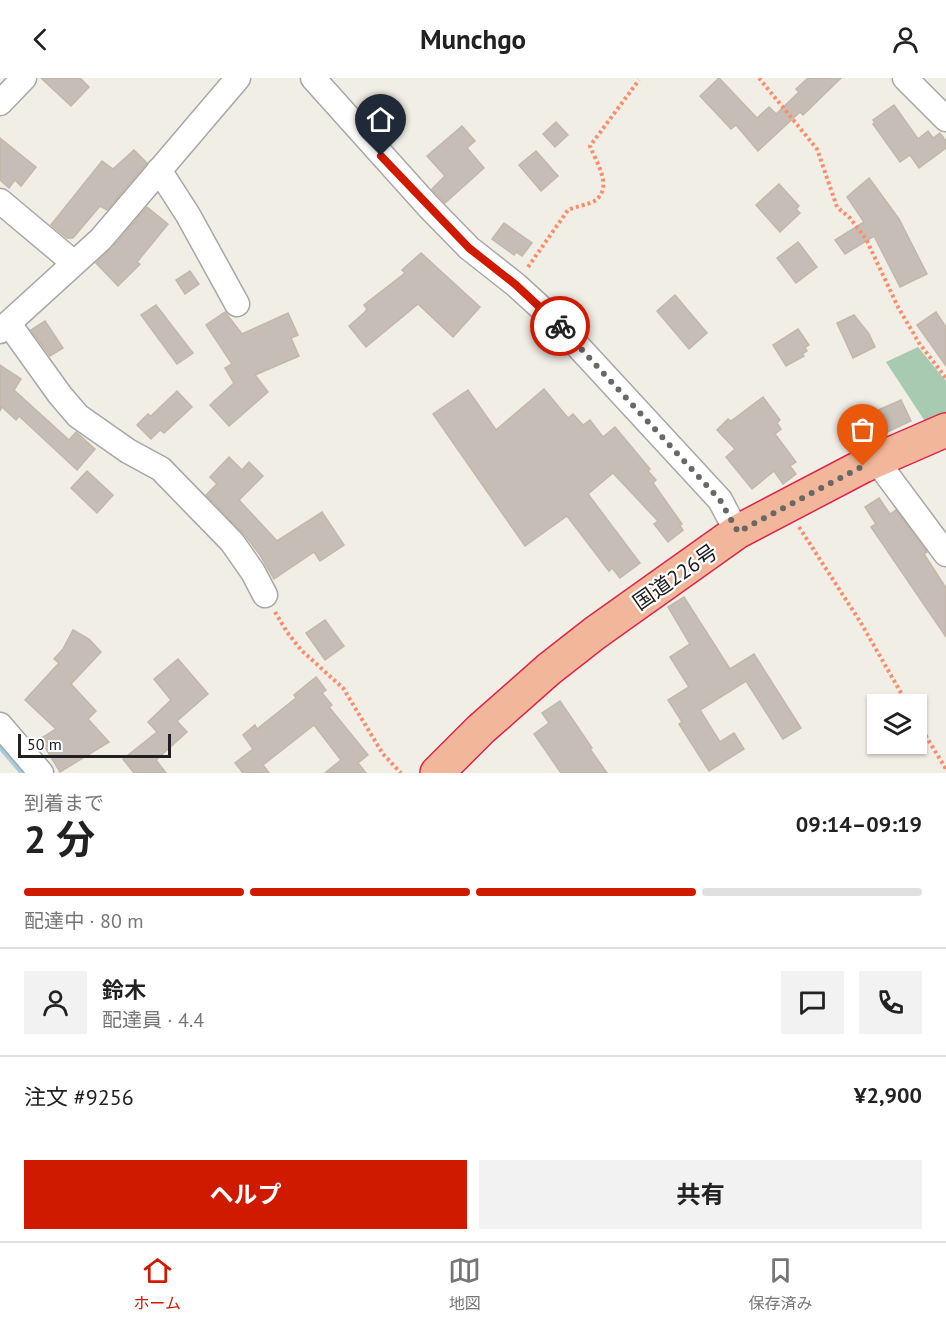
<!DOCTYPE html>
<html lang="ja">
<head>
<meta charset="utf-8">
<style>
	body { margin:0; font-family:"PT Sans","Noto Sans JP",sans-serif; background:#f2f2f2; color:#222; height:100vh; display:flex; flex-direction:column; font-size:22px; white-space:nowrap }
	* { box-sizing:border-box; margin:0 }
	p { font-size:20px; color:#767676 }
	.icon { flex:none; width:33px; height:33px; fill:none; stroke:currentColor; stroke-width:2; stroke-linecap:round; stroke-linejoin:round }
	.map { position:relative; height:695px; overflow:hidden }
	.panel { display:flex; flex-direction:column; background:#fff; flex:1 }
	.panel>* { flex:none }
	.fabs { position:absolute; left:867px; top:616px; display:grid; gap:12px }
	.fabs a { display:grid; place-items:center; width:60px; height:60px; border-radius:0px; background:#fff; box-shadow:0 2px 4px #0004; font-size:30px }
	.scale { position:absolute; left:18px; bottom:15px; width:153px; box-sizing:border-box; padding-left:6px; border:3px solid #202020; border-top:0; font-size:16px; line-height:21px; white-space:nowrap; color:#202020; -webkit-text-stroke:4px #fff; paint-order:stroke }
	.pin { position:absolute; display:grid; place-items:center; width:51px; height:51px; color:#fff; margin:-62px -26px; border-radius:50% 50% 50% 0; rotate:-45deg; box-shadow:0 0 6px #0007 }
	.pin .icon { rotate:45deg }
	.courier { position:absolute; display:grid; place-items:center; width:60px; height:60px; margin:-30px; border:4px solid #d01a00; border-radius:50%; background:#fff; color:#222; box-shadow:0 2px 8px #0007 }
	.head em { font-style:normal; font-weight:700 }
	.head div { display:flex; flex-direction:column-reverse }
	.head { display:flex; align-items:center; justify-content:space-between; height:102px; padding:0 24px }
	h1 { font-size:39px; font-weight:700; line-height:45px }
	.bar { display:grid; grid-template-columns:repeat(4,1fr); gap:9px 6px; align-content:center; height:72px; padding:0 24px }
	.bar i { height:8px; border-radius:4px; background:#e0e0e0 }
	.bar .selected { background:#d01a00 }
	.bar p { grid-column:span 4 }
	.line { display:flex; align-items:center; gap:15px; padding:0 24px; border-top:2px solid #e0e0e0 }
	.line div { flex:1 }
	.round { display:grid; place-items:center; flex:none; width:63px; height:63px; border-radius:0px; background:#f2f2f2 }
	.action { display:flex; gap:12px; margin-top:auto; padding:12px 24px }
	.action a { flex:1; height:69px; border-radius:0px; background:#d01a00; color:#fff; font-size:24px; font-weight:700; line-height:69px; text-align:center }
	.action a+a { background:#f2f2f2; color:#222 }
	header { display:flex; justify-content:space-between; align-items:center; height:78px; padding:0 24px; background:#fff; font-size:27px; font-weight:700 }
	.dock { display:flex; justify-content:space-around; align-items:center; height:84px; border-top:2px solid #e0e0e0; background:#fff; font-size:16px; color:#767676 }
	.dock a { display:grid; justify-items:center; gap:3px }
	.dock .selected { color:#d01a00 }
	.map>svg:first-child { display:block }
</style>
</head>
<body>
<header><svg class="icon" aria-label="back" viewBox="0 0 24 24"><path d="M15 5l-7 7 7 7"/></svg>Munchgo<svg class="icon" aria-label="person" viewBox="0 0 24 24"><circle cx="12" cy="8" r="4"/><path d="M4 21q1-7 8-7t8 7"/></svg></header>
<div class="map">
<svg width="946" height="695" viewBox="0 0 946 695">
	<rect width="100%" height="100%" fill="#f1eee6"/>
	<!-- cemetery -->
	<polygon fill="#a7cab1" points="918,269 946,303 946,336 926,345 886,284"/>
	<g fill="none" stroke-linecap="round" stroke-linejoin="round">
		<!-- stream -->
		<polyline stroke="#a7cbde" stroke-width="6" points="0,668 23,695"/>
	</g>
	<!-- building -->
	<g fill="#c6beb6" stroke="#c3b7a8" stroke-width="1.5">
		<polygon points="41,0 80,0 89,9 71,28"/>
		<polygon points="719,0 757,40 769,29 776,36 799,14 796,11 808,0 841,0 803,37 800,34 758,73 736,47 731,51 700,18"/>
		<polygon points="894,27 918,61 928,53 933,60 940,55 946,63 946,70 919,90 910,77 900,84 873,46 875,45 873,42"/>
		<polygon points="556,44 568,57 555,69 543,56"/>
		<polygon points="462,48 475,63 467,70 484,90 445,125 432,111 445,98 427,78"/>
		<polygon points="0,60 36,89 21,108 15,102 9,110 0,102"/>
		<polygon points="134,72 147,85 107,132 100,128 73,160 67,160 51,147 102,83 113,91"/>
		<polygon points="536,73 558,98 541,113 519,87"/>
		<polygon points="869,100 899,141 927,196 900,209 874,158 845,176 835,162 864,144 847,119"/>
		<polygon points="779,106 799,128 796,131 800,135 780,154 756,127"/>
		<polygon points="147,129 168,146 137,184 140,186 118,208 96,185 112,170"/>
		<polygon points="504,145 532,165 522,178 516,174 514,177 492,161"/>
		<polygon points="798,164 817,189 796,205 777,180"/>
		<polygon points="421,175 480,229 453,259 418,226 366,269 349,248 365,234 367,231 364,227 405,195 402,192"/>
		<polygon points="190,193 199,206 185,216 176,202"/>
		<polygon points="675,217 707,255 689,271 657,233"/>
		<polygon points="156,227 193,275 177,286 141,237"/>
		<polygon points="225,234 242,256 288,235 298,257 291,260 299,278 255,297 268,314 229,348 210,327 234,305 225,290 232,286 206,247"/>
		<polygon points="936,234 946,249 946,288 917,247"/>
		<polygon points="854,237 869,256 875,269 853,280 837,245"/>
		<polygon points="45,243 63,270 50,278 31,252"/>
		<polygon points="798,251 809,267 805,269 807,273 802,276 804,278 786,288 773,267"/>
		<polygon points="0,287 21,301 14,312 69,362 76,354 95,371 77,392 19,338 16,342 2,329 0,333"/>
		<polygon points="544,311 568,340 573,336 583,347 590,342 603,359 615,349 650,391 648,393 656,402 653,405 682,446 680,448 683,452 668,464 654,446 658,443 613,395 588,416 640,485 620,500 612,490 609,493 567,438 525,468 433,336 468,312 496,352"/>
		<polygon points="177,313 192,329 164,355 160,352 151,361 137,347 148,336 151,338"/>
		<polygon points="763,319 780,342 777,345 781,351 775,356 796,384 790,388 796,396 783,406 774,393 752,411 726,379 735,371 717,352 728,341 731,343"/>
		<polygon points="901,322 911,343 883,356 874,334"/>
		<polygon points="229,379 242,392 249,384 263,398 239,422 277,463 322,434 344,467 320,483 314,474 274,501 260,477 244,456 206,417 217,406 210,399"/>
		<polygon points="87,393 113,417 97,435 71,410"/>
		<polygon points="879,420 890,436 896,432 927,474 924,476 946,510 946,559 871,449 876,446 865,429"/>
		<polygon points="684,519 730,591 754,576 801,650 783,661 746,603 700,632 720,664 734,655 744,671 709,693 679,646 682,644 668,622 689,609 670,579 690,566 668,529"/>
		<polygon points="325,542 344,568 325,582 306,555"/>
		<polygon points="73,552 89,561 101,574 71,606 96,633 88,641 109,664 60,694 40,661 56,651 25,622 59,585 54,581 63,571"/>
		<polygon points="178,581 208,616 177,643 187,654 156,682 166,695 134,695 123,681 157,654 148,644 171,622 154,601"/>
		<polygon points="316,599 326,612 322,615 332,627 329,629 368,677 358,685 366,695 325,695 341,682 314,647 263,687 269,695 243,695 235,685 253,671 243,657 255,647 257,651 296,620 294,617"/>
		<polygon points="560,623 592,670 590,671 607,695 561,695 534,656 549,645 542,635"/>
	</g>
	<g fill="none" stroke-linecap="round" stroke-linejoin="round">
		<!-- minor casing -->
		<g stroke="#a7a7a7" stroke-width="27">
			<g id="minor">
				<polyline points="313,0 428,128 469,170 516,207 551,239 720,422 737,454"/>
				<polyline points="905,0 946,41"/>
				<polyline points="0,25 24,0"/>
				<polyline points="159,92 188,137 237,226"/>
				<polyline points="0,123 74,185"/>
				<polyline points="9,246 60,317 78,338 128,373 161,391 232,464 253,494 265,517"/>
				<polyline points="0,253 101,161 238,0"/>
				<polyline points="876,382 946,476"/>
				<polyline points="0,647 41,695"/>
			</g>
		</g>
		<!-- trunk casing -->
		<g stroke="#dd254d" stroke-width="36">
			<polyline id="trunk" points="437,695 481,651 549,591 595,555 737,454 863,388 946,352"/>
		</g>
		<!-- path -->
		<g stroke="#fb8d6d" stroke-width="4" stroke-dasharray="3 3" stroke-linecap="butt">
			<polyline points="759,0 817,71 837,129 850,140 866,161 898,229 919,265 946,300"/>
			<path d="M 528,189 L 568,132 C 576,128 589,127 596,122 C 613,108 596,84 590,68 L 639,2"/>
			<polyline points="799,449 861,545 908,627"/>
			<polyline points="275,534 287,554 301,572 343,610 383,676 401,695"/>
			<polyline points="916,642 946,691"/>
		</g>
		<!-- minor -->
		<use href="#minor" stroke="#fff" stroke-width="24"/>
		<!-- trunk -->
		<use href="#trunk" stroke="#f2b79a" stroke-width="33"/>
	</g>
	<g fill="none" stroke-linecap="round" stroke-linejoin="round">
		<!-- done -->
		<polyline stroke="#696865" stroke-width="6" stroke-dasharray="0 10.8" points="560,248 720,422 738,454 863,388"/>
		<!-- route -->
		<polyline stroke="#d01a00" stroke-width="8" points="381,78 469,170 516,207 560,248"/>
	</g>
	<g text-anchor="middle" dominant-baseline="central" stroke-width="4.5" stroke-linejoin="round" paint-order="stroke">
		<!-- street labels -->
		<g font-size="21" fill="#202020" stroke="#fff">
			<text transform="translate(675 499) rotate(-35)">国道226号</text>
		</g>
	</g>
</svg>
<div class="fabs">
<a><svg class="icon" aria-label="layers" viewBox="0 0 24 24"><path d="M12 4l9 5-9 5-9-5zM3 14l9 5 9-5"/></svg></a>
</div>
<div class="scale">50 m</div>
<div class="pin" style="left:863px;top:388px;background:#ea580c"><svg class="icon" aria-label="bag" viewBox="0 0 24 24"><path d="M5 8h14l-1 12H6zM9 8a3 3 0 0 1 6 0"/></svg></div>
<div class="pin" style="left:381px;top:78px;background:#1f2937"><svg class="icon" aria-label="home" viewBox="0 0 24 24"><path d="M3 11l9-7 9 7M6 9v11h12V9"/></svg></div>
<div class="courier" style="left:560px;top:248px"><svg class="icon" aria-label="bike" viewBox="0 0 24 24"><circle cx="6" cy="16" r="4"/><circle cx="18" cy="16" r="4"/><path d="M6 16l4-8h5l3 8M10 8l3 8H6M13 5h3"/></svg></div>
</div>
<section class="panel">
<div class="head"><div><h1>2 分</h1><p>到着まで</p></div><em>09:14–09:19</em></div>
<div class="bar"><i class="selected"></i><i class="selected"></i><i class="selected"></i><i></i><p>配達中 · 80 m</p></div>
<div class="line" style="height:108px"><a class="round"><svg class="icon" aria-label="person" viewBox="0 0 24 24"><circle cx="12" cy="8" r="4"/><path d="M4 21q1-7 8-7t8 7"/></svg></a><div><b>鈴木</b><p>配達員 · 4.4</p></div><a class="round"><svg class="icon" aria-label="chat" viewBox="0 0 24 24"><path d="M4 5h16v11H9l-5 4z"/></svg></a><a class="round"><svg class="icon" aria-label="phone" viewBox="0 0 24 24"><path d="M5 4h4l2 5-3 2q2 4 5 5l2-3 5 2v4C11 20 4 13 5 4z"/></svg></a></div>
<div class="line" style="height:78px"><div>注文 #9256</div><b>¥2,900</b></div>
<div class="action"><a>ヘルプ</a><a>共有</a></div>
</section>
<nav class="dock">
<a class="selected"><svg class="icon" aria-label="home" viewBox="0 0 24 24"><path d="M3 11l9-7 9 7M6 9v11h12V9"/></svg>ホーム</a>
<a><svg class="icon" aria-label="map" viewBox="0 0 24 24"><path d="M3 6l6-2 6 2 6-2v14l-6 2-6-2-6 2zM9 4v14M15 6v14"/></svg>地図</a>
<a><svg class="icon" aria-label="saved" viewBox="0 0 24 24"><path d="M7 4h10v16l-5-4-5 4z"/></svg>保存済み</a>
</nav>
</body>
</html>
